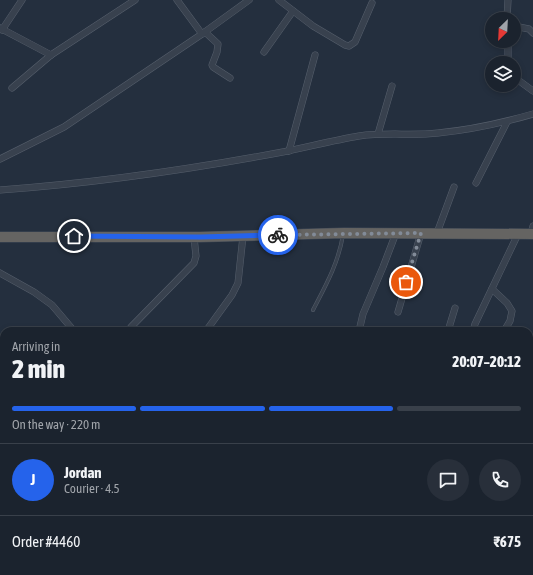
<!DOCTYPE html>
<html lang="en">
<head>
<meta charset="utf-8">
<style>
	body { margin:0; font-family:"Asap Condensed",sans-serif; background:#282f3a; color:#f1f3f6; height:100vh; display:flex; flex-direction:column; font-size:15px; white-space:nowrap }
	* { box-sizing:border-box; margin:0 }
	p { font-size:13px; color:#a0a4aa }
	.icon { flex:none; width:22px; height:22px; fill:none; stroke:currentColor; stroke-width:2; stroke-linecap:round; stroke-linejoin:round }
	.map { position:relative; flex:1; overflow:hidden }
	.panel { position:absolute; left:0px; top:327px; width:533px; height:248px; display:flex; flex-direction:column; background:#1b232e; border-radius:12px 12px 0 0; box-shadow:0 2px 6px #0003,0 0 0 1px #39404a }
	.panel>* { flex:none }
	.needle { width:26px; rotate:204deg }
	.fabs { position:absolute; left:485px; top:12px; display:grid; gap:8px }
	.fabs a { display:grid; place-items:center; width:36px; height:36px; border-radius:50%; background:#1b232e; box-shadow:0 2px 6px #0003,0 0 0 1px #39404a; font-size:20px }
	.pin { position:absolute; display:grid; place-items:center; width:34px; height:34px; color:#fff; margin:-17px; border:2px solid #fff; border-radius:50%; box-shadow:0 1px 4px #0007 }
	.courier { position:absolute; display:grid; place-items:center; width:40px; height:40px; margin:-20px; border:3px solid #2563eb; border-radius:50%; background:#fff; color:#222; box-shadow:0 1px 5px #0007 }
	.headline em { font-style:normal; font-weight:800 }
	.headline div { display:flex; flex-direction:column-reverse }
	.headline { display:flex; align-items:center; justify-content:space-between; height:68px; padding:0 12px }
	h1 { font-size:26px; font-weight:800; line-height:30px }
	.bar { display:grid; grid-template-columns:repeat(4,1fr); gap:6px 4px; align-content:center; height:48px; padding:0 12px }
	.bar i { height:5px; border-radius:3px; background:#39404a }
	.bar .on { background:#2563eb }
	.bar p { grid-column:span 4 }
	.line { display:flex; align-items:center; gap:10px; padding:0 12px; border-top:1px solid #39404a }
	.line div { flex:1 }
	.round { display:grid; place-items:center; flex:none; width:42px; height:42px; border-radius:21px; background:#282f3a }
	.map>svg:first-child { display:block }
</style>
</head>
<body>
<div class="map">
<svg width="533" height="575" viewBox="0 0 533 575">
	<rect width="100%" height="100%" fill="#242f3e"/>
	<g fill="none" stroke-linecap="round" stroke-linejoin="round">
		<!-- service casing -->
		<g stroke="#565f6c" stroke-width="4">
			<g id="service">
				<path d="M 313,310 C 326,285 338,264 343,235"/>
				<polyline points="529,432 533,427"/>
			</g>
		</g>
		<!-- minor casing -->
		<g stroke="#565f6c" stroke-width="7">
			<g id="minor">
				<polyline points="177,0 202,34"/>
				<polyline points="279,0 313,26 345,45 349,46 355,42 372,3"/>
				<polyline points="507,19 508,0"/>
				<polyline points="514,26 529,29 533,33"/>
				<polyline points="0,28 51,55"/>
				<polyline points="2,30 22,0"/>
				<polyline points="205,32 218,44 217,52 212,65 213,67 230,78"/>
				<polyline points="508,41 508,63"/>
				<polyline points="264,52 293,11"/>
				<polyline points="514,77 533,91"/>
				<polyline points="12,88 51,55 135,0"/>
				<polyline points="378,134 392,86"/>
				<polyline points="289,151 315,55"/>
				<polyline points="0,159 64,127 202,34 249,0"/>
				<polyline points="476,183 507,122"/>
				<path d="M 0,190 C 97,183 193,169 288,151 C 312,146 335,140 359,136 C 386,132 412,136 438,133 C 470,130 502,123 533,114"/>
				<polyline points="437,233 454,187"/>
				<polyline points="531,234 533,226"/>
				<polyline points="0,273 34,292 52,305 74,331"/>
				<polyline points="492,289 507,303 512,311 510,321 504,331"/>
				<polyline points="398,312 421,233"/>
				<polyline points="131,327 194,263 196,256 194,237"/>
				<polyline points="206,331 232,295 238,283 243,236"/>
				<polyline points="359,331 363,314 383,267 396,233"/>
				<polyline points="448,331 455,308"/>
				<polyline points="473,331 475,324 518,234"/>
				<polyline points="529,361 533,355"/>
				<polyline points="0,377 4,374"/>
				<polyline points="0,410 4,408"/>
				<polyline points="0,448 4,447"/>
				<polyline points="0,490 4,488"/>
				<polyline points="0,521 4,520"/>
				<polyline points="0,557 4,556"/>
				<polyline points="151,571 170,574"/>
				<polyline points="212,571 222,575"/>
				<polyline points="302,571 309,574"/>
				<polyline points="379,571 387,575"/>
				<polyline points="460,571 469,575"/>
				<polyline points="17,575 18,571"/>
				<polyline points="42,575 42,571"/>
				<polyline points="233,575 235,571"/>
				<polyline points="345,575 347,571"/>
				<polyline points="430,575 432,571"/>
			</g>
		</g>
		<!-- trunk casing -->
		<g stroke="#434c59" stroke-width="11">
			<polyline id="trunk" points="0,237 200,237 344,233 533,234"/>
		</g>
		<!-- service -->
		<use href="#service" stroke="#38414e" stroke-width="3"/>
		<!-- minor -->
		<use href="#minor" stroke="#38414e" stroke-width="6"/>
		<!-- trunk -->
		<use href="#trunk" stroke="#656462" stroke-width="10"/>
	</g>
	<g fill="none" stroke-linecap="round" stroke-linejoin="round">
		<!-- done -->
		<polyline stroke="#828b98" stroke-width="4" stroke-dasharray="0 7.2" points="278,235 421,233 406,282"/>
		<!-- route -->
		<polyline stroke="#2563eb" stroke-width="5" points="74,236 200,237 278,235"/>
	</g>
</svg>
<div class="fabs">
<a><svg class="needle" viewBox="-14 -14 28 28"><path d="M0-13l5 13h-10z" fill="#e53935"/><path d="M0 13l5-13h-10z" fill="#a0a4aa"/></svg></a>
<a><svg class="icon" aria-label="layers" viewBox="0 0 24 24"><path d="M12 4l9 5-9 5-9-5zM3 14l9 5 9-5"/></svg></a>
</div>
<div class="pin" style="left:406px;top:282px;background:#ea580c"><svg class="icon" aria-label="bag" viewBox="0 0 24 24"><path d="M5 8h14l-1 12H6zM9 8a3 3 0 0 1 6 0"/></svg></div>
<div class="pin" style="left:74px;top:236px;background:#1f2937"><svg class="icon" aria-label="home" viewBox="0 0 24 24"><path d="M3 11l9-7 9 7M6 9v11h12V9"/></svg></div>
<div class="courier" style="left:278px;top:235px"><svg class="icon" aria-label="bike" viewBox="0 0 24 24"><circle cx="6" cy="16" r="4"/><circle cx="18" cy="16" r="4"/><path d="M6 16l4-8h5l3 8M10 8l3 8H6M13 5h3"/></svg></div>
<section class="panel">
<div class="headline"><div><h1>2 min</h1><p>Arriving in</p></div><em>20:07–20:12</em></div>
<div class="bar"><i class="on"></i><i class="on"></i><i class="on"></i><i></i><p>On the way · 220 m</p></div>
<div class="line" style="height:72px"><b class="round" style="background:#2563eb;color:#fff">J</b><div><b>Jordan</b><p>Courier · 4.5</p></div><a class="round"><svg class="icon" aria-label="chat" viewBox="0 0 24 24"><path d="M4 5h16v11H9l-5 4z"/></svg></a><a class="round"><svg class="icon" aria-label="phone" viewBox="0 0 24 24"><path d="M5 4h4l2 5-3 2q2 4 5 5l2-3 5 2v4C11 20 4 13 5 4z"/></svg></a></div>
<div class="line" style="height:52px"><div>Order #4460</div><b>₹675</b></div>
</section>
</div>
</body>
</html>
